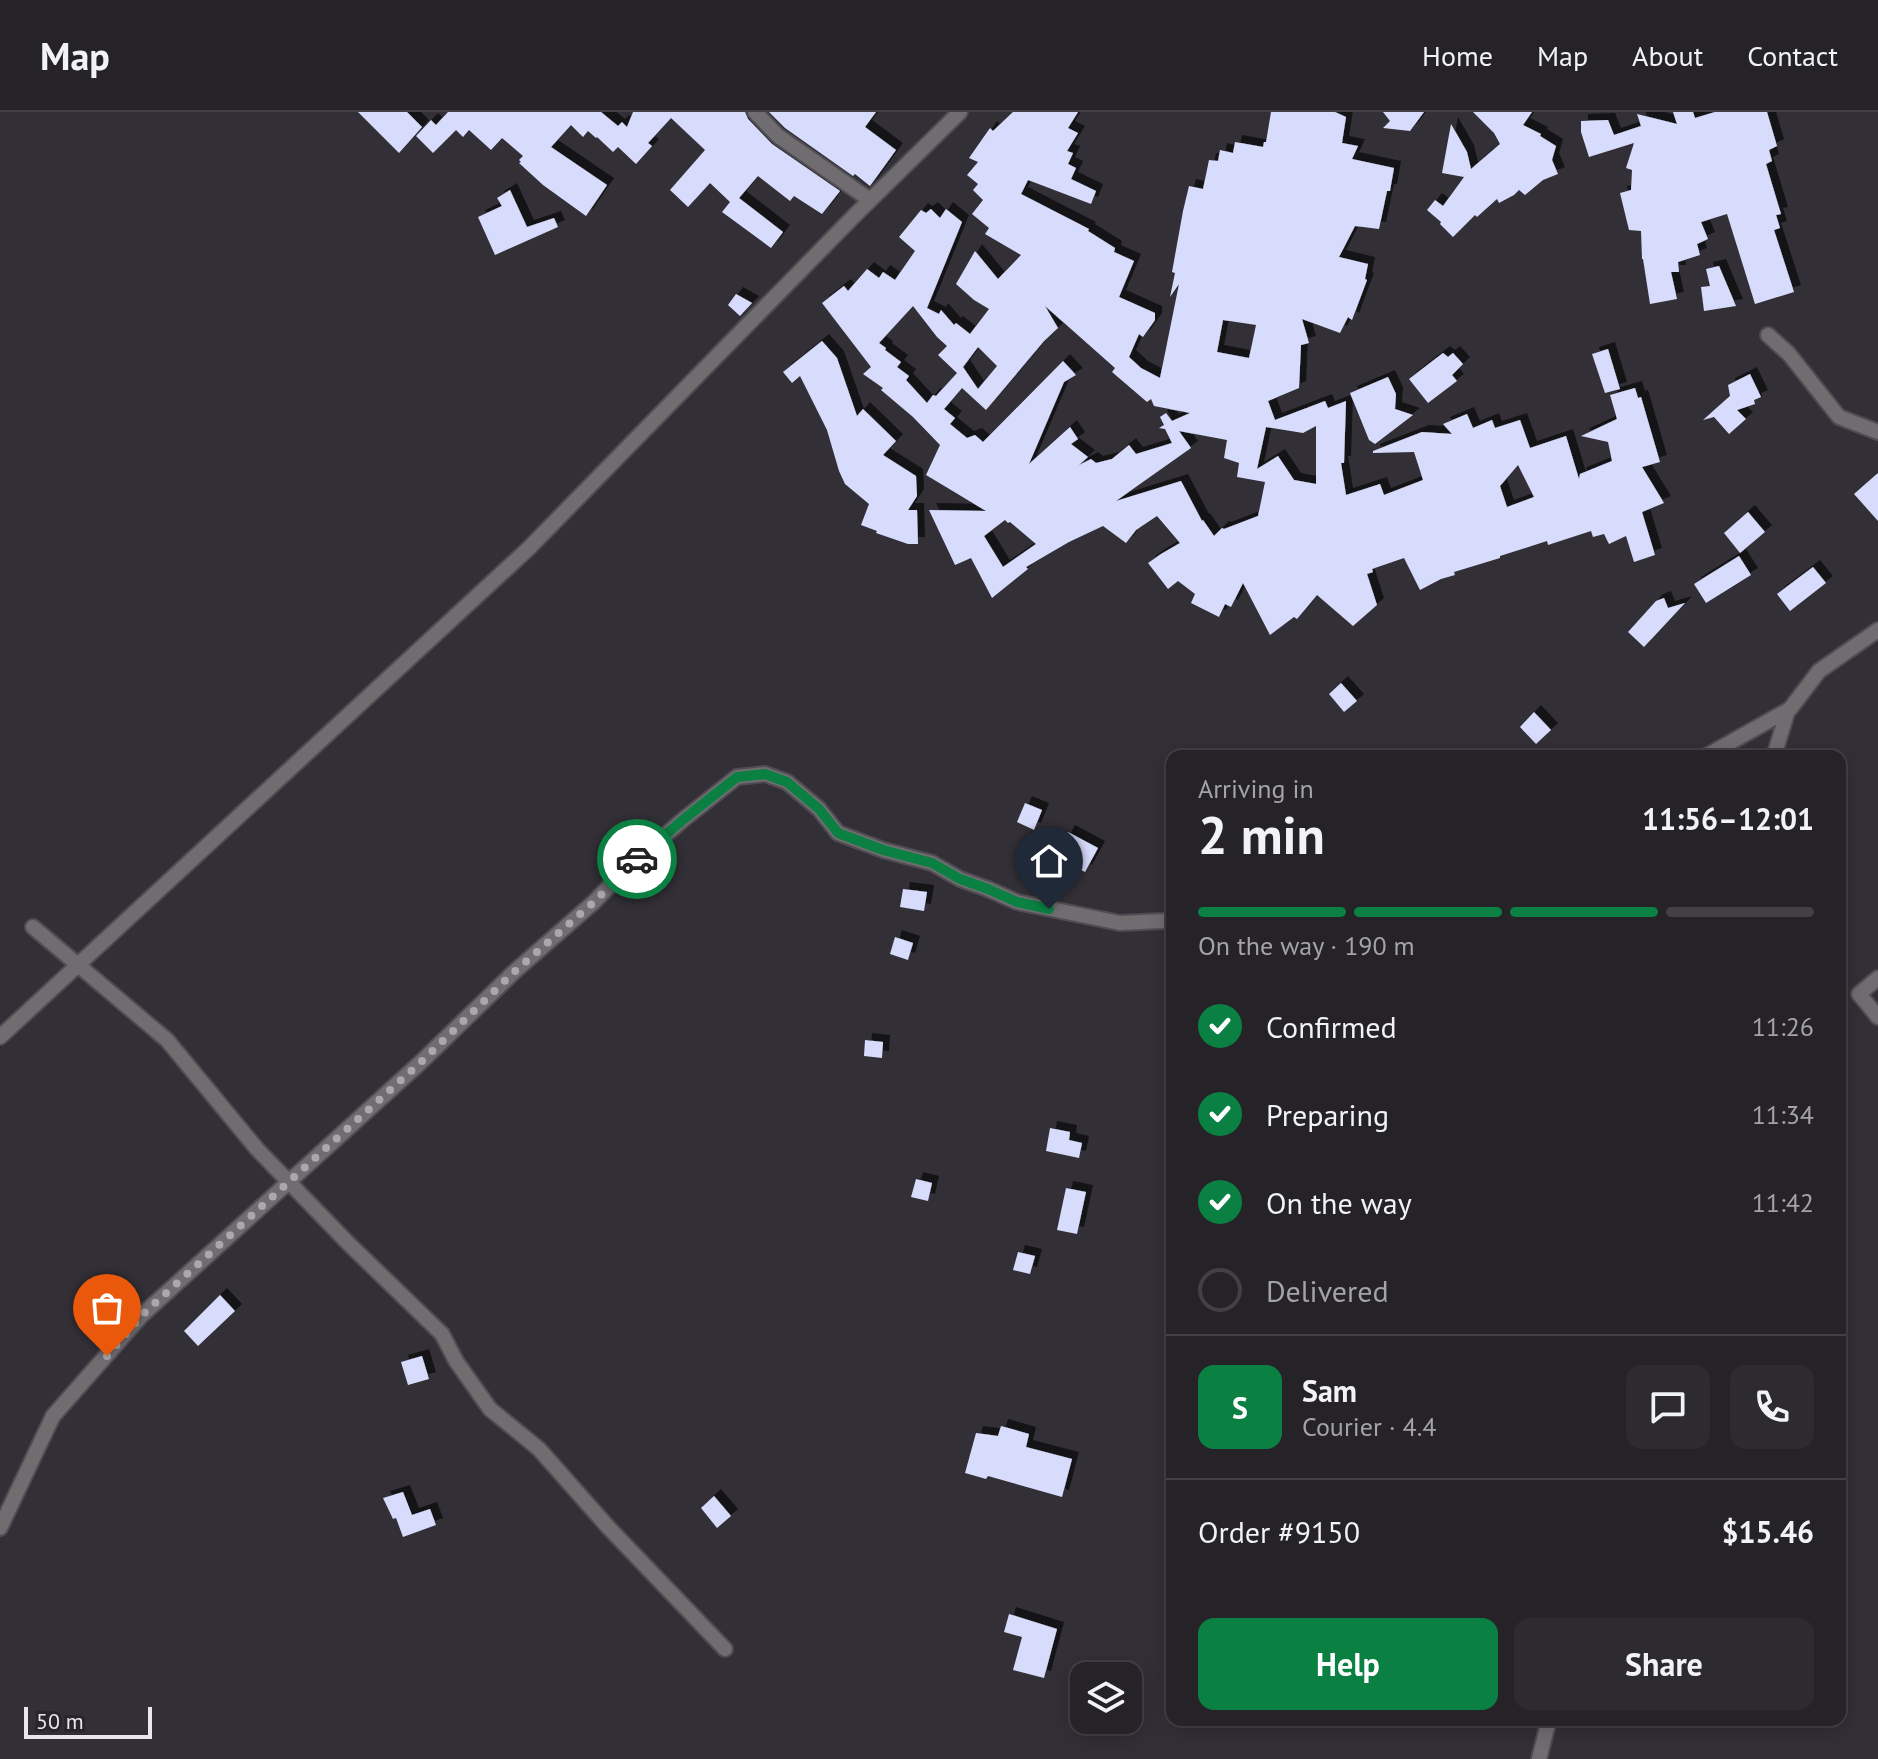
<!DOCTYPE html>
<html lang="en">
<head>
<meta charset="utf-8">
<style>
	body { margin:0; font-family:"PT Sans",sans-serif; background:#2e2b30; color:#f1f3f6; height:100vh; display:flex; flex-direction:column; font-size:30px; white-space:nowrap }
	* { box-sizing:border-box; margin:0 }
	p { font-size:26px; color:#a4a4a8 }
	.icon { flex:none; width:44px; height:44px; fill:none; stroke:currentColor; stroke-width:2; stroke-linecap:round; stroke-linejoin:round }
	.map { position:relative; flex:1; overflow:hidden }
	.sheet { position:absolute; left:1166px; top:638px; width:680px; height:976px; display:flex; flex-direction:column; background:#262328; border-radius:16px; box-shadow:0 4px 20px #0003,0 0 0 2px #424045 }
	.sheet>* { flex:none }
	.buttons { position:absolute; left:1070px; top:1550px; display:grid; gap:16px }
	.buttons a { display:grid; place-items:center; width:72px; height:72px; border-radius:16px; background:#262328; box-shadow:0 4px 20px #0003,0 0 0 2px #424045; font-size:40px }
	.scale { position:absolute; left:24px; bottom:20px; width:128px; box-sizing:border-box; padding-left:8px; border:4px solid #eae8ed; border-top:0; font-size:22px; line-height:28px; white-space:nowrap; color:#eae8ed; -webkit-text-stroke:6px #28252c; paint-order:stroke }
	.pin { position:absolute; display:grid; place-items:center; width:68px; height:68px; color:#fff; margin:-82px -34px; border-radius:50% 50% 50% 0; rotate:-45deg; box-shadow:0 0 8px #0007 }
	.pin .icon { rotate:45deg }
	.courier { position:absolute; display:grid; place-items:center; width:80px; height:80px; margin:-40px; border:6px solid #0b8043; border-radius:50%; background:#fff; color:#222; box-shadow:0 2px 10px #0007 }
	.head em { font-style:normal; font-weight:700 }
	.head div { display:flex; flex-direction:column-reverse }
	.head { display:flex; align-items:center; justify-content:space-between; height:136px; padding:0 32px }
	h1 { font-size:52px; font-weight:700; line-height:60px }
	.bar { display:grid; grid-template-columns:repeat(4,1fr); gap:12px 8px; align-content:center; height:96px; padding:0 32px }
	.bar i { height:10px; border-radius:6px; background:#424045 }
	.bar .active { background:#0b8043 }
	.bar p { grid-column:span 4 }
	.line { display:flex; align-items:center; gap:20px; padding:0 32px; border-top:2px solid #424045 }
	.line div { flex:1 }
	.round { display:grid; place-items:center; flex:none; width:84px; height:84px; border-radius:16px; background:#2e2b30 }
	ol { padding:0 32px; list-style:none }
	li { display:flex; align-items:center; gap:24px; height:88px }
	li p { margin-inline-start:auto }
	li .icon { padding:8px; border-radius:50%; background:#0b8043; color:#fff; stroke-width:4 }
	li:last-child { color:#a4a4a8 }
	li i { width:44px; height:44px; border:4px solid #424045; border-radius:50% }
	.cta { display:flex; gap:16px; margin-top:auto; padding:16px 32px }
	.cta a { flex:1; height:92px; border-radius:16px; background:#0b8043; color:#fff; font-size:32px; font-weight:700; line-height:92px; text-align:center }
	.cta a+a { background:#2e2b30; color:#f1f3f6 }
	header { display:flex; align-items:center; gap:48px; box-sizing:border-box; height:112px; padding:0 40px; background:#262328; border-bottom:2px solid #424045 }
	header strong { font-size:38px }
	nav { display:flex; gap:44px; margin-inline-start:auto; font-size:28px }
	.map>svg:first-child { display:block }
</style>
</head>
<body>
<header>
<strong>Map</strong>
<nav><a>Home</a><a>Map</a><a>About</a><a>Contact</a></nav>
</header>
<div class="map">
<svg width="1878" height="1647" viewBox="0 0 1878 1647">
	<defs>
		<filter id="shadow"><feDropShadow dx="7" dy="-7" stdDeviation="0" flood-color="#0009"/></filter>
	</defs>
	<rect width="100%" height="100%" fill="#322f36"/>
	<!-- building -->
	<g fill="#d8dcfc" fill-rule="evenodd" filter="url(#shadow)">
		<polygon points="358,0 407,0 422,15 399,41"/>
		<polygon points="448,0 601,0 618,14 622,10 627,15 633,0 745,0 748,7 772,32 840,79 822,102 794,84 790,89 758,64 757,65 739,86 783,120 771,136 722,100 730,90 710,71 688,95 670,78 705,38 671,6 648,31 652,34 636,52 618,35 613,40 597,25 596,26 588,19 583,25 571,13 551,35 607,73 586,104 543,73 519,51 521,50 519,48 523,44 502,26 491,38 469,18 463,25 456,18 433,41 416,24 431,8 436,13"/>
		<polygon points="769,0 876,0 865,15 896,38 870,74 855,62 853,64 785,16"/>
		<path d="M 1013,0 L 1078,0 L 1068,16 L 1078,21 L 1067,39 L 1073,41 L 1068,52 L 1076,56 L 1071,67 L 1096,79 L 1091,92 L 1028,68 L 1021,82 L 1089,117 L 1088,119 L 1115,136 L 1114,140 L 1134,149 L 1119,185 L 1155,201 L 1155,208 L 1143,225 L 1139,222 L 1129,245 L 1141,256 L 1160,266 L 1179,172 L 1170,185 L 1175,161 L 1172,160 L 1183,99 L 1189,74 L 1203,77 L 1209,48 L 1218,49 L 1220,38 L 1233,41 L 1235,30 L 1263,35 L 1264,30 L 1266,30 L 1271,0 L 1335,0 L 1346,5 L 1342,31 L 1358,34 L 1352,47 L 1394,56 L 1390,79 L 1387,79 L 1379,117 L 1355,114 L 1339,145 L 1368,152 L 1365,167 L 1367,168 L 1352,208 L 1348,205 L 1340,221 L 1302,207 L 1309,231 L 1301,233 L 1299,276 L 1268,289 L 1275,308 L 1325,289 L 1328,296 L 1346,289 L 1344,351 L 1341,351 L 1346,383 L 1380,372 L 1384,383 L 1423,368 L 1414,340 L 1373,341 L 1373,339 L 1422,320 L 1452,322 L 1443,312 L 1467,302 L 1473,316 L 1492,308 L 1495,316 L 1520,308 L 1530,336 L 1566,324 L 1579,367 L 1580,362 L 1612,349 L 1608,330 L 1581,324 L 1617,307 L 1610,283 L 1635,276 L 1638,286 L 1641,285 L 1660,350 L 1642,355 L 1664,391 L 1642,400 L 1655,443 L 1634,450 L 1626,424 L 1609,432 L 1604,422 L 1593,425 L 1591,419 L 1548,433 L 1547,429 L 1500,444 L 1500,446 L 1454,460 L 1455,463 L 1441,467 L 1420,478 L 1404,446 L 1372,457 L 1373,460 L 1367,462 L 1377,493 L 1353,514 L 1317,483 L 1297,507 L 1294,505 L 1270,523 L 1243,471 L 1231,495 L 1225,492 L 1219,505 L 1191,491 L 1195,482 L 1178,469 L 1168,477 L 1148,451 L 1161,442 L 1180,431 L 1157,404 L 1136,418 L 1126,431 L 1103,414 L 1069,430 L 1026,455 L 1028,457 L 992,486 L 971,446 L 955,453 L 929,398 L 986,399 L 926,363 L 940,333 L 913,305 L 881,278 L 883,276 L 863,262 L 871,255 L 822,191 L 844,174 L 848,179 L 867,157 L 879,166 L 883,160 L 895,168 L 915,139 L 899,125 L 921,98 L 926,101 L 931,97 L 940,106 L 946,97 L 962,110 L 927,196 L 939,202 L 941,198 L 954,213 L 956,211 L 970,222 L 989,197 L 974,188 L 956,172 L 975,139 L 998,167 L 1021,143 L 985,122 L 989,116 L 972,102 L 983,88 L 973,78 L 978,72 L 967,63 L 978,50 L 969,46 L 990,16 L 993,19 ZM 913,194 L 937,225 L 947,234 L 938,243 L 957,261 L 936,284 L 933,283 L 927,291 L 906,268 L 909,264 L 897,255 L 901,250 L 885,238 L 886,236 L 879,231 ZM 1045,194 L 1115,256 L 1112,260 L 1147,290 L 1151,287 L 1154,294 L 1190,301 L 1172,309 L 1166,301 L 1160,305 L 1164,313 L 1159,316 L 1165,317 L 1172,331 L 1136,342 L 1129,333 L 1112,347 L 1096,351 L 1091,347 L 1079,353 L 1088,345 L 1071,332 L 1078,327 L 1070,315 L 1029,352 L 1064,270 L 1076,263 L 1063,249 L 983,330 L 975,323 L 967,326 L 950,312 L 955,306 L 944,297 L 962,276 L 986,298 L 1044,229 L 1058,216 ZM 1223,208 L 1256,213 L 1249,246 L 1217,240 ZM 978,235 L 997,254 L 978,277 L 963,255 ZM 1316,314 L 1316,372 L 1294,368 L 1278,344 L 1257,357 L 1266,315 L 1303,321 ZM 1179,319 L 1227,328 L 1224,346 L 1239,351 L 1237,365 L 1265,370 L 1258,404 L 1224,417 L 1222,416 L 1214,424 L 1203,408 L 1202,409 L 1181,369 L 1116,389 L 1191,336 ZM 1518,353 L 1534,385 L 1507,395 L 1500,374 ZM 1005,408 L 1008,411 L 1010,410 L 1036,432 L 1003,455 L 984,424 Z"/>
		<polygon points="1383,0 1424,0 1410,19 1383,16 1390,9"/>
		<polygon points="1473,0 1532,0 1523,13 1541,22 1540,24 1556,34 1552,48 1558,62 1543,68 1525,83 1519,78 1514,83 1499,91 1497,87 1477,105 1475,103 1453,125 1440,112 1441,110 1427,98 1435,88 1443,94 1464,65 1442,61 1451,12 1467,40 1471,57 1500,32 1494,21"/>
		<polygon points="1673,0 1693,0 1695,6 1715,0 1767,0 1777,34 1769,38 1772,49 1766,52 1781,102 1776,103 1780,116 1774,118 1794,180 1755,192 1727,102 1701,110 1708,127 1697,132 1700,143 1678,150 1679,160 1671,160 1677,187 1650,192 1643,147 1642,147 1641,119 1629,118 1620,81 1631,78 1632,58 1626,56 1634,31 1589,45 1581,20 1581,9 1608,8 1614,23 1641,14 1637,2 1677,12"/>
		<polygon points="510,78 527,115 554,106 558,115 495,143 478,105 502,94 497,86"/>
		<polygon points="1719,154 1736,194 1704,199 1701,175 1710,174 1706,157"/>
		<polygon points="736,182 752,191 740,204 728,193"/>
		<polygon points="822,229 837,246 857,304 863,297 896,329 883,343 916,364 917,384 908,398 917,398 918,432 908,432 876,421 877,419 861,413 869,392 845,372 839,359 827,318 800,264 792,271 783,260"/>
		<polygon points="1608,237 1620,277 1605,281 1592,242"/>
		<polygon points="1443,241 1448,245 1453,241 1463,252 1452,263 1457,269 1428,291 1409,267"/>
		<polygon points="1750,262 1761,285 1754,288 1755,292 1737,298 1746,307 1729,322 1714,305 1703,308 1730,284 1728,273"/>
		<polygon points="1388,265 1396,282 1395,297 1413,303 1375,332 1369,328 1350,281"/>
		<polygon points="1878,361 1878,409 1854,382"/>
		<polygon points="1748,400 1765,420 1740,441 1724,421"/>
		<polygon points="1739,444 1751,463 1706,491 1694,472"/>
		<polygon points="1813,455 1826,471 1790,499 1777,482"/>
		<polygon points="1664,486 1668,496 1685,491 1644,535 1628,520 1656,489"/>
		<polygon points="1341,571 1357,589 1344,600 1329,582"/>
		<polygon points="1534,600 1551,618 1536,632 1520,615"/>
		<polygon points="1025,691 1042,698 1034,718 1017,710"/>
		<polygon points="1068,720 1098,736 1085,760 1055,744"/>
		<polygon points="903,777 927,780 924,799 900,795"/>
		<polygon points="895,825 913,831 908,848 890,842"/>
		<polygon points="865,928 883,930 882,946 864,944"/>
		<polygon points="1050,1016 1070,1020 1069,1028 1082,1031 1079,1046 1046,1039"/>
		<polygon points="916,1067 932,1071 928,1089 911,1085"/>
		<polygon points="1066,1076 1086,1080 1077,1122 1057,1118"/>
		<polygon points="1018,1140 1035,1144 1030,1162 1013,1158"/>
		<polygon points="220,1183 235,1199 198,1234 184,1219"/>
		<polygon points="422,1244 429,1267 408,1273 401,1250"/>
		<polygon points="1001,1314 1029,1322 1026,1335 1072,1347 1062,1385 988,1364 986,1367 965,1361 976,1321 998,1324"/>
		<polygon points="403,1380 412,1403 430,1397 436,1413 403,1425 396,1406 393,1407 383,1386"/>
		<polygon points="714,1384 731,1404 717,1416 701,1396"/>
		<polygon points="1009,1502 1057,1517 1044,1566 1013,1558 1022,1525 1004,1520"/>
	</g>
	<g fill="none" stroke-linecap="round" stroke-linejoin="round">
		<!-- street casing -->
		<g stroke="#4f4d53" stroke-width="18">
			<g id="street">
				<polyline points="755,0 778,24 870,88"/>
				<polyline points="1768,223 1789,242 1839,305 1878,320"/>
				<polyline points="1706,644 1790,597 1819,559 1878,518"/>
				<polyline points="1774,644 1788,598"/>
				<polyline points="33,815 167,928 257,1037 348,1131 442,1222 456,1249 490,1297 539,1337 608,1415 725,1537"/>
				<polyline points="1878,866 1859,882 1878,905"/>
				<polyline points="0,925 529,436 856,102 960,0"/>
				<polyline points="0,1416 53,1304 142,1203 421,950 514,860 594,790 626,757 684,707 737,665 765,662 787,670 819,697 838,721 883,738 932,751 960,767 988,777 1017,790 1120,811 1163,809 1172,807"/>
				<polyline points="1539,1647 1549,1608"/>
			</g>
		</g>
		<!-- street -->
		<use href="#street" stroke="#706d70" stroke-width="14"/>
	</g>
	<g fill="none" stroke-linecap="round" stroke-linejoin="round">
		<!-- done -->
		<polyline stroke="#aaa7ad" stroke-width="8" stroke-dasharray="0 14.4" points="107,1244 142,1203 421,950 514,860 594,790 637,747"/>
		<!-- route -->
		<polyline stroke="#0b8043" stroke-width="10" points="637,747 684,707 737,665 765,662 787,670 819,697 838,721 883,738 932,751 960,767 988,777 1017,790 1049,797"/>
	</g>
</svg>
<div class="buttons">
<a><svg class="icon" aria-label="layers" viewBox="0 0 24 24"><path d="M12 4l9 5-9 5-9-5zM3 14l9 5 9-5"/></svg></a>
</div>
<div class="scale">50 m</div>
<div class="pin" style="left:107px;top:1244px;background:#ea580c"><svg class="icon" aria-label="bag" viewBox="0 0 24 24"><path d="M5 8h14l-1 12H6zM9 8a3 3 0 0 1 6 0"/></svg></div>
<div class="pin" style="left:1049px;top:797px;background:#1f2937"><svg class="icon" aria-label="home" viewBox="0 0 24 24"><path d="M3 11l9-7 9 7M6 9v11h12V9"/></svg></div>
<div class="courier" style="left:637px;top:747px"><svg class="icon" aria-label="car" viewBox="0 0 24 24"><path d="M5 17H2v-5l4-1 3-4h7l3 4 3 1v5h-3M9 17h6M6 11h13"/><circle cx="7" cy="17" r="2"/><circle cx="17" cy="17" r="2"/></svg></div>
<section class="sheet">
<div class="head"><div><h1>2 min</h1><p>Arriving in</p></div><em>11:56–12:01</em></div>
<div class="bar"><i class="active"></i><i class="active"></i><i class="active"></i><i></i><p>On the way · 190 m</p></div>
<ol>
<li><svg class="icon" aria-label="check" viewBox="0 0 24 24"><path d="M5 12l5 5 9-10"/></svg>Confirmed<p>11:26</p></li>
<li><svg class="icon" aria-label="check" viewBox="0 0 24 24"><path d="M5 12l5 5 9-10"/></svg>Preparing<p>11:34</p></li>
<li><svg class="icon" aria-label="check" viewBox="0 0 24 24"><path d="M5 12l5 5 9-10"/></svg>On the way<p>11:42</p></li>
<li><i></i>Delivered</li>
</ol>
<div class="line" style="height:144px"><b class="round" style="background:#0b8043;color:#fff">S</b><div><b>Sam</b><p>Courier · 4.4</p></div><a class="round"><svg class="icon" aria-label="chat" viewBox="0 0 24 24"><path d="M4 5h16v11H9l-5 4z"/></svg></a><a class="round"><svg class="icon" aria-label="phone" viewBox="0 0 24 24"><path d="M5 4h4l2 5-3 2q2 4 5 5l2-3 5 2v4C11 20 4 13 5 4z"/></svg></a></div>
<div class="line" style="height:104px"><div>Order #9150</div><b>$15.46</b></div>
<div class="cta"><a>Help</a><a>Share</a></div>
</section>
</div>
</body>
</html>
